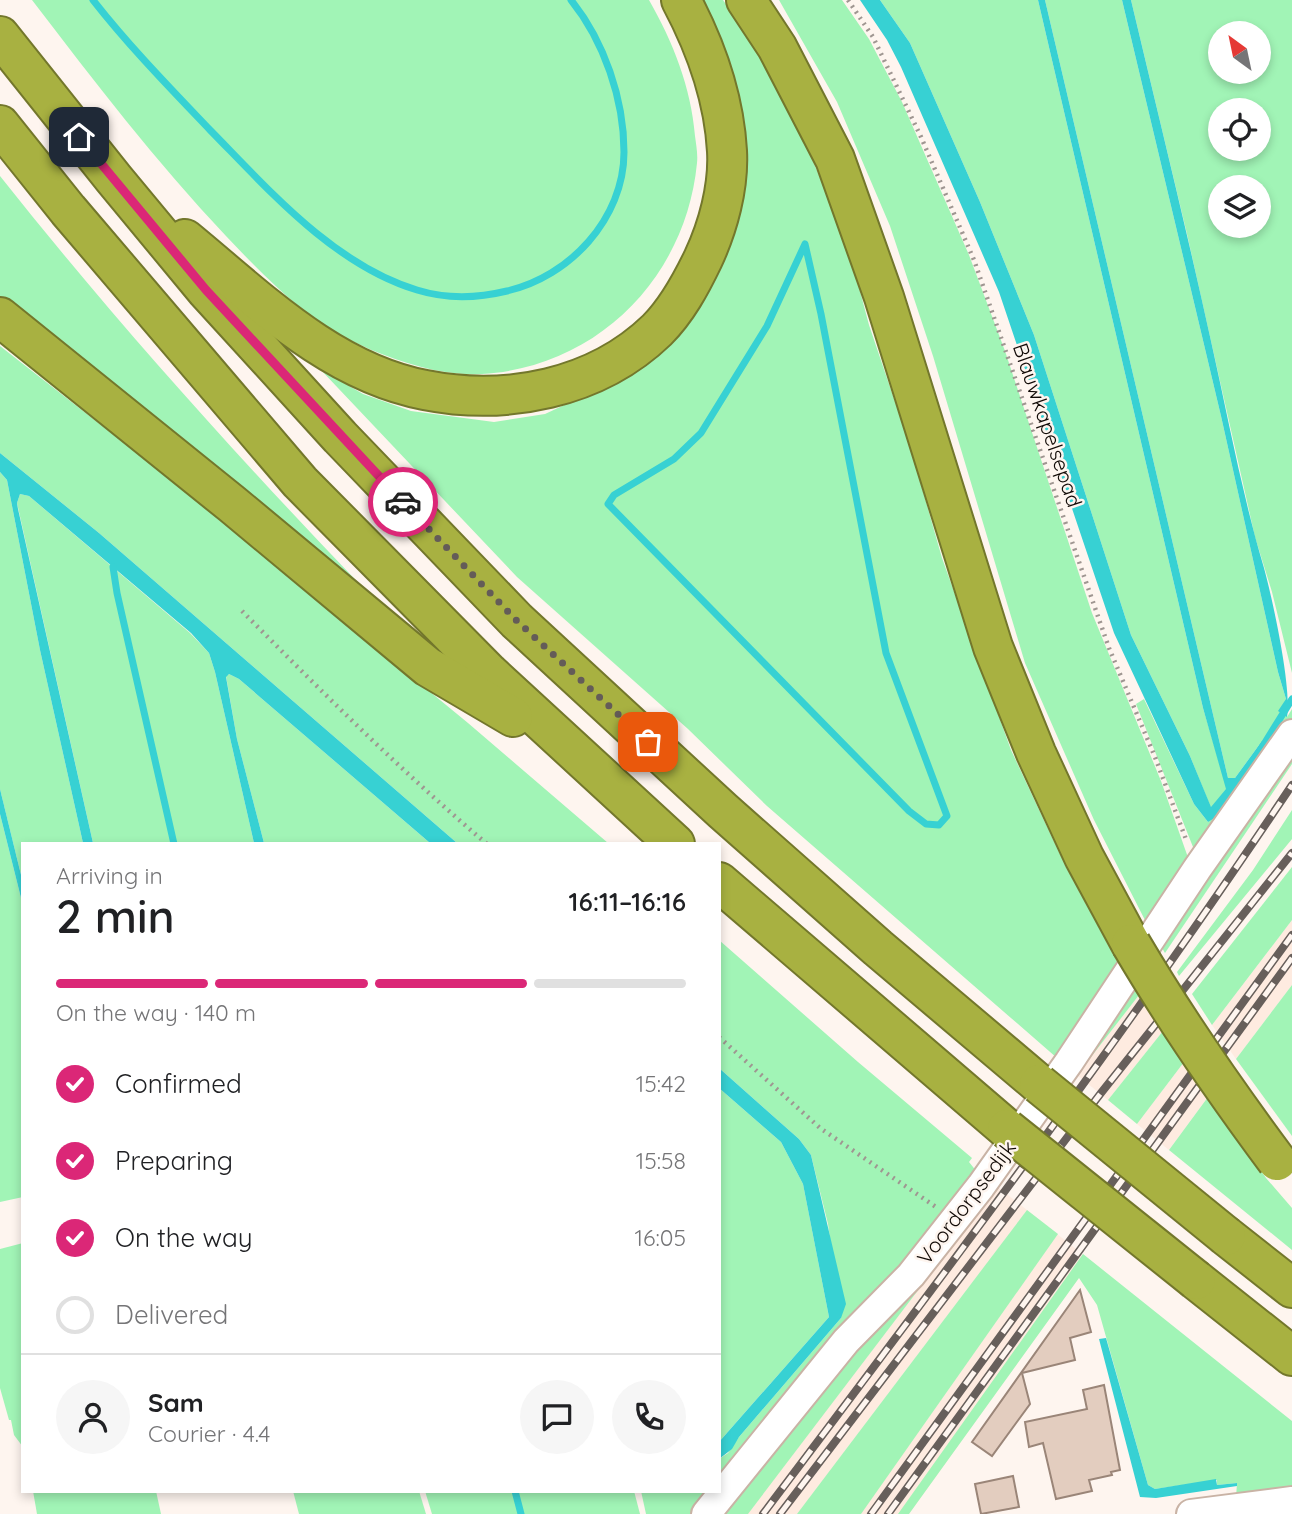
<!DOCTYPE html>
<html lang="en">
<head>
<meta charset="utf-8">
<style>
	body { margin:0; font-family:Quicksand,sans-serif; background:#f6f6f6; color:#202124; height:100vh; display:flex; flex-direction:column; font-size:26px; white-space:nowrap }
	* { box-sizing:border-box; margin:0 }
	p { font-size:23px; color:#757577 }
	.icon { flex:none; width:38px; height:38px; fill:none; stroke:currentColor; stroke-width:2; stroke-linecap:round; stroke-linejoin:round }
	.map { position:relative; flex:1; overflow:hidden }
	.drawer { position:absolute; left:21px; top:842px; width:700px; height:651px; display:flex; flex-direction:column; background:#fff; border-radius:0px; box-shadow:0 4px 10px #0003 }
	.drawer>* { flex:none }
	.needle { width:46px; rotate:327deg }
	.tools { position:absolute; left:1208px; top:21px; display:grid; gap:14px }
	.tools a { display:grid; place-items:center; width:63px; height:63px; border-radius:50%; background:#fff; box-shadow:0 4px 10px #0003; font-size:35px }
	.pin { position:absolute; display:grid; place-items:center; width:60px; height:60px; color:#fff; margin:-30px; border-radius:14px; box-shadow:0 4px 10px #0006 }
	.courier { position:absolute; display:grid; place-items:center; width:70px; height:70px; margin:-35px; border:5px solid #db2777; border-radius:50%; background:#fff; color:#222; box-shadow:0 2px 9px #0007 }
	.head em { font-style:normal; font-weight:600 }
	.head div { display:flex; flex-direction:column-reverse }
	.head { display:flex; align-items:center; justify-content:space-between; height:119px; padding:0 35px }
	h1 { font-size:46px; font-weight:600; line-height:52px }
	.bar { display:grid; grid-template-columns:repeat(4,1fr); gap:10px 7px; align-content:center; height:84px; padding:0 35px }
	.bar i { height:9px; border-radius:5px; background:#e0e0e0 }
	.bar .on { background:#db2777 }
	.bar p { grid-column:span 4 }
	.line { display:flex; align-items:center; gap:18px; padding:0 35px; border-top:2px solid #e0e0e0 }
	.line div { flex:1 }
	.round { display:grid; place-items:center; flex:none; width:74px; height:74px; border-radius:37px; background:#f6f6f6 }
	ol { padding:0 35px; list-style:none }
	li { display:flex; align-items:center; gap:21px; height:77px }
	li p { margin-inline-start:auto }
	li .icon { padding:7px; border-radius:50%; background:#db2777; color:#fff; stroke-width:4 }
	li:last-child { color:#757577 }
	li i { width:38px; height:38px; border:4px solid #e0e0e0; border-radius:50% }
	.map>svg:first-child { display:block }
</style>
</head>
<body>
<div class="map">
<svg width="1292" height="1514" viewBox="0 0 1292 1514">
	<rect width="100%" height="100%" fill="#fef5ef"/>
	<!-- built -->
	<g fill="#feebe0">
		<polygon points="1292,920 1292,985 1236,1059 1212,1025"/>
		<polygon points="1139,995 1163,1031 1108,1100 1077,1075"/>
		<polygon points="1184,1062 1208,1097 1169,1150 1137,1124"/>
		<polygon points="993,1183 1091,1261 909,1514 719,1514"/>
	</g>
	<!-- green -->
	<g fill="#a1f4b6" fill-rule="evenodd">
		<path d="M 32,0 L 649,0 C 673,42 691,87 695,136 C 696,144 698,154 697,163 C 686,277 598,367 482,374 C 444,376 405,364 369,349 C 360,344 348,340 339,335 C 296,309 261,273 226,236 C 156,162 94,81 32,0 Z"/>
		<polygon points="701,0 723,0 753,43 794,118 829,198 851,257 869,325 911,449 942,558 1011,750 1066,867 1118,963 1057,1058 767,806 688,729 517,577 320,369 363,394 411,411 494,422 545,414 588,394 719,267"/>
		<polygon points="779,0 842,0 869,39 902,102 969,255 1005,351 1092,613 1161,781 1191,866 1149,928 1094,820 1025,663 933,356 890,226 837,102"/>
		<polygon points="880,0 1038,0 1203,708 1227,789 1211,808 1190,756 1131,635 1034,335 980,202 910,43"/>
		<polygon points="1045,0 1122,0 1221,416 1278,672 1286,699 1287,717 1292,709 1292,725 1195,852 1136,704 1144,699 1194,804 1208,822 1262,741 1235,778 1228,778"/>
		<path d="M 1131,0 L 1292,0 L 1292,673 L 1272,592 L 1255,537 L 1187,234 ZM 1220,33 L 1258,33 L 1258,72 L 1220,72 ZM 1220,110 L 1258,110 L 1258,149 L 1220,149 ZM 1220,187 L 1258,187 L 1258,226 L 1220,226 Z"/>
		<path d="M 0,176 C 126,335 262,484 404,630 L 0,305 Z"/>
		<polygon points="0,346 188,493 468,723 608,843 457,843 99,533 0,453"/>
		<polygon points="0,472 7,480 40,650 83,843 23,844 23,883 0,789"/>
		<polygon points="20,494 29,496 190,633 209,653 215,672 254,843 93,843 17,503"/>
		<polygon points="229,674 239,679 430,843 264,843 237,739 226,676"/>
		<polygon points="1292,742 1292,764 1165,953 1159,943"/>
		<polygon points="1292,810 1292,839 1179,976 1177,972 1253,870"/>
		<polygon points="0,814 23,906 23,1197 0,1202"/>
		<polygon points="1292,867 1292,920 1212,1025 1192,994"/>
		<polygon points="719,940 858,1062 972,1158 969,1162 981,1177 719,1487 719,1459 728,1453 739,1437 841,1318 828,1224 811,1155 799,1139 719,1068"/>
		<polygon points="1130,982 1139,995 1077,1075 1068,1068"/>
		<polygon points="1292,985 1292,1136 1236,1059"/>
		<polygon points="1163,1031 1184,1062 1137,1124 1108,1100"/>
		<polygon points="719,1088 781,1142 803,1184 829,1317 719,1442"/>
		<polygon points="1208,1097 1266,1178 1292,1208 1292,1250 1169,1150"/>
		<polygon points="998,1185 748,1514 713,1514"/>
		<polygon points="1027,1210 1058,1234 861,1514 797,1514"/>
		<polygon points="23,1243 23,1447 14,1435 11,1420 9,1420 0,1388 0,1249"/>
		<polygon points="1083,1254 1292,1421 1292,1490 1236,1498 1237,1483 1217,1485 1217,1480 1155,1489 1148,1485 1097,1305 1079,1278 909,1514 898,1514"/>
		<polygon points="33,1491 156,1491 161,1514 37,1514"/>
		<polygon points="293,1491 419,1491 426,1514 299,1514"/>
		<polygon points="425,1491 634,1491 640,1514 432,1514"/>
		<polygon points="641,1491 716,1491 698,1514 646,1514"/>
	</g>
	<!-- water -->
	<g fill="#37d1d3">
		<polygon points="860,0 880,0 910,43 980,202 1034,335 1131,635 1190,756 1211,807 1226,789 1203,708 1038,0 1045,0 1228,778 1235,778 1262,741 1268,745 1221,814 1208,822 1194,804 1114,633 999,292 901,67 887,40"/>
		<path d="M 1122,0 L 1131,0 C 1158,114 1186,227 1211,341 C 1228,417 1242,494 1264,568 C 1273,601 1292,689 1287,717 L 1278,711 L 1286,699 L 1278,672 L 1221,416 Z"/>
		<polygon points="0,453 99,533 457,843 430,843 239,679 229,674 226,677 237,739 264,843 254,843 215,672 209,653 191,633 29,496 20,494 17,503 18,509 93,843 83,843 40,650 7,480 0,472"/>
		<polygon points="0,789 23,883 23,906 0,814"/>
		<polygon points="719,1068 799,1139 811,1155 846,1304 841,1318 739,1437 732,1449 719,1459 719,1442 829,1317 803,1184 781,1142 719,1088"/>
		<polygon points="1106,1338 1148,1485 1155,1489 1216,1479 1217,1485 1237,1483 1237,1486 1156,1498 1140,1497 1099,1339"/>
	</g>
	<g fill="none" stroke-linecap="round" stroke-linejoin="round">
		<!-- stream -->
		<g stroke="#37d1d3" stroke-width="7">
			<path d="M 93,0 C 129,46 170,88 210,130 C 269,190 334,265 417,290 C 446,299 478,298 507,291 C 569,277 624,219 624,152 C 624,99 604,41 571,0"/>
			<polygon points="805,244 821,314 886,653 947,816 939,825 926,824 909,811 608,504 614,495 674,459 701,433 767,326"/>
			<polyline points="113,567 117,593 174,844"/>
			<polyline points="1261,749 1292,699"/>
			<polyline points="515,1491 521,1514"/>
		</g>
	</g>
	<!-- building -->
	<g fill="#e3cdbf" stroke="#9a8578" stroke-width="2">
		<polygon points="1080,1290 1091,1332 1070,1338 1075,1360 1022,1373 1030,1404 992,1456 972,1442"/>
		<polygon points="1104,1385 1120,1470 1111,1472 1112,1475 1089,1480 1092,1491 1056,1499 1043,1443 1029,1447 1025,1422 1087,1409 1083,1390"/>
		<polygon points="1013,1476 1019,1507 981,1514 975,1484"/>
	</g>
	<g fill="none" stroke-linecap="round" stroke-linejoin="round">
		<!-- minor casing -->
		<g stroke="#c9b3a5" stroke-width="32">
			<g id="minor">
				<polyline points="706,1514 846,1341 911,1275 981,1186 1069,1062 1197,869 1292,734"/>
				<polyline points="1191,1514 1292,1501"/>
			</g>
		</g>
		<!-- highway casing -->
		<g stroke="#73772c" stroke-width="42">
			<g id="highway">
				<polyline points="746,0 777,47 835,159 884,297 993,647 1036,753 1084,857 1131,944"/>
				<polyline points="0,36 114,179 206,290 340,437 517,621 723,811 878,948 1039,1084"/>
				<polyline points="0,125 68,210 300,482 489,673 675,844"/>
				<path d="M 185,239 C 257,298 330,372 425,390 C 506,406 596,389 657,330 C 677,310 691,284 703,259 C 718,227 729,187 727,151 C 724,97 706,47 681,0"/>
				<polyline points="0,317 232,504 428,667 513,717"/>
				<polyline points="719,882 1007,1129"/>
				<polyline points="1226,1236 1292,1288"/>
				<polyline points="1196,1280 1292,1356"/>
			</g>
		</g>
		<!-- path -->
		<g stroke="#9f9691" stroke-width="4.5" stroke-dasharray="2 5" stroke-linecap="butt">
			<polyline points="848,0 873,37 921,137 974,260 1109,648 1155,757 1187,842"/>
			<path d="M 242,611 C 321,691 401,771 487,844"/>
			<polyline points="719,1037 820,1128 936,1207"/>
		</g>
		<!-- minor -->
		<use href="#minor" stroke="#fff" stroke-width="28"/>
		<!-- highway -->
		<use href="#highway" stroke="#a8b141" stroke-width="38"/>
		<!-- rail casing -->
		<g stroke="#675f5b" stroke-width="8">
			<g id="rail">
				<path d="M 763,1514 C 944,1274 1125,1035 1292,785"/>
				<polyline points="780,1514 1101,1093 1292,853"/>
				<polyline points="871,1514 1292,935"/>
				<polyline points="888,1514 1292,958"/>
			</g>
		</g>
		<!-- rail -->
		<use href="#rail" stroke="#fef5ef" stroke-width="5" stroke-dasharray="16" stroke-linecap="butt"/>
		<!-- highway-bridge casing -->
		<g stroke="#73772c" stroke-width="42" stroke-linecap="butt">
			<g id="highway-bridge">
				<path d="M 1131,944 C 1175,1019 1225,1091 1277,1161"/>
				<polyline points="1039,1084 1226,1236"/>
				<polyline points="1007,1129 1196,1280"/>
			</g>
		</g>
		<!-- highway-bridge -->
		<use href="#highway-bridge" stroke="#a8b141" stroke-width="38"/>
	</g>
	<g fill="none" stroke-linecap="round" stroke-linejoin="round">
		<!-- done -->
		<polyline stroke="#645c58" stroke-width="7" stroke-dasharray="0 12.6" points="403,502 517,621 648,742"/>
		<!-- route -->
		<polyline stroke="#db2777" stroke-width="9" points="79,137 206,290 403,502"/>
	</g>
	<g text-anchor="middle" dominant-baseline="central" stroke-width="5" stroke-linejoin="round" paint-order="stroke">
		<!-- street labels -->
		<g font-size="21" fill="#110a06" stroke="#fef5ef">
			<text transform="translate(1048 425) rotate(71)">Blauwkapelsepad</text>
			<text transform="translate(966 1202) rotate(-53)">Voordorpsedijk</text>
		</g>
	</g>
</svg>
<div class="tools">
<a><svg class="needle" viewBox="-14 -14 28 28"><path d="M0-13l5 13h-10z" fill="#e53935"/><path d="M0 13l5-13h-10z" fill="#757577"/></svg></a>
<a><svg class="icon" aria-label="locate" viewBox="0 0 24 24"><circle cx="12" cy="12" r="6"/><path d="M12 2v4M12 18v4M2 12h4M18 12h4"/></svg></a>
<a><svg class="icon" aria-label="layers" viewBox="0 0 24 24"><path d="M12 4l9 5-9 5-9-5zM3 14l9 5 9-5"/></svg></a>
</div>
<div class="pin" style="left:648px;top:742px;background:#ea580c"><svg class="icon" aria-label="bag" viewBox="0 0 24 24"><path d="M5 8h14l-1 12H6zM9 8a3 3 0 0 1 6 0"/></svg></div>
<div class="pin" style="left:79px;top:137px;background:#1f2937"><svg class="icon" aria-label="home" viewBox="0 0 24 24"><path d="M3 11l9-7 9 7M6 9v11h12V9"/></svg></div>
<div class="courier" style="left:403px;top:502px"><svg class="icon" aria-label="car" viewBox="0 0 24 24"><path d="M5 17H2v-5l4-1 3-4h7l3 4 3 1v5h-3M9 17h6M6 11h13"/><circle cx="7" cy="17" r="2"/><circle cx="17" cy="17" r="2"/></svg></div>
<section class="drawer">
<div class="head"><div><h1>2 min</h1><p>Arriving in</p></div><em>16:11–16:16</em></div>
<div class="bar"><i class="on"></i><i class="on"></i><i class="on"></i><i></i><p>On the way · 140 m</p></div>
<ol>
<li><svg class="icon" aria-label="check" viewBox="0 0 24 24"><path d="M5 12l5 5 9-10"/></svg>Confirmed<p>15:42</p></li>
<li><svg class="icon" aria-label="check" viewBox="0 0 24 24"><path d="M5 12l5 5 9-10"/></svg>Preparing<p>15:58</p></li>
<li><svg class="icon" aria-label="check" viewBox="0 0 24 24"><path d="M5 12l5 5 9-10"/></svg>On the way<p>16:05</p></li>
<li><i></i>Delivered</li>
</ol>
<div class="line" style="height:126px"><a class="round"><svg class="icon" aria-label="person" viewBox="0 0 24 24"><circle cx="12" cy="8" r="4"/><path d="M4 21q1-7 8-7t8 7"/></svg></a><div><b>Sam</b><p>Courier · 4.4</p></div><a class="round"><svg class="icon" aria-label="chat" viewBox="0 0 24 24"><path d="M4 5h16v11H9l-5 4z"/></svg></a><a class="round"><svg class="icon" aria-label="phone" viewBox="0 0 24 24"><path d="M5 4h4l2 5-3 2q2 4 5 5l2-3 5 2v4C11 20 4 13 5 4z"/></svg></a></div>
</section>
</div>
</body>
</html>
